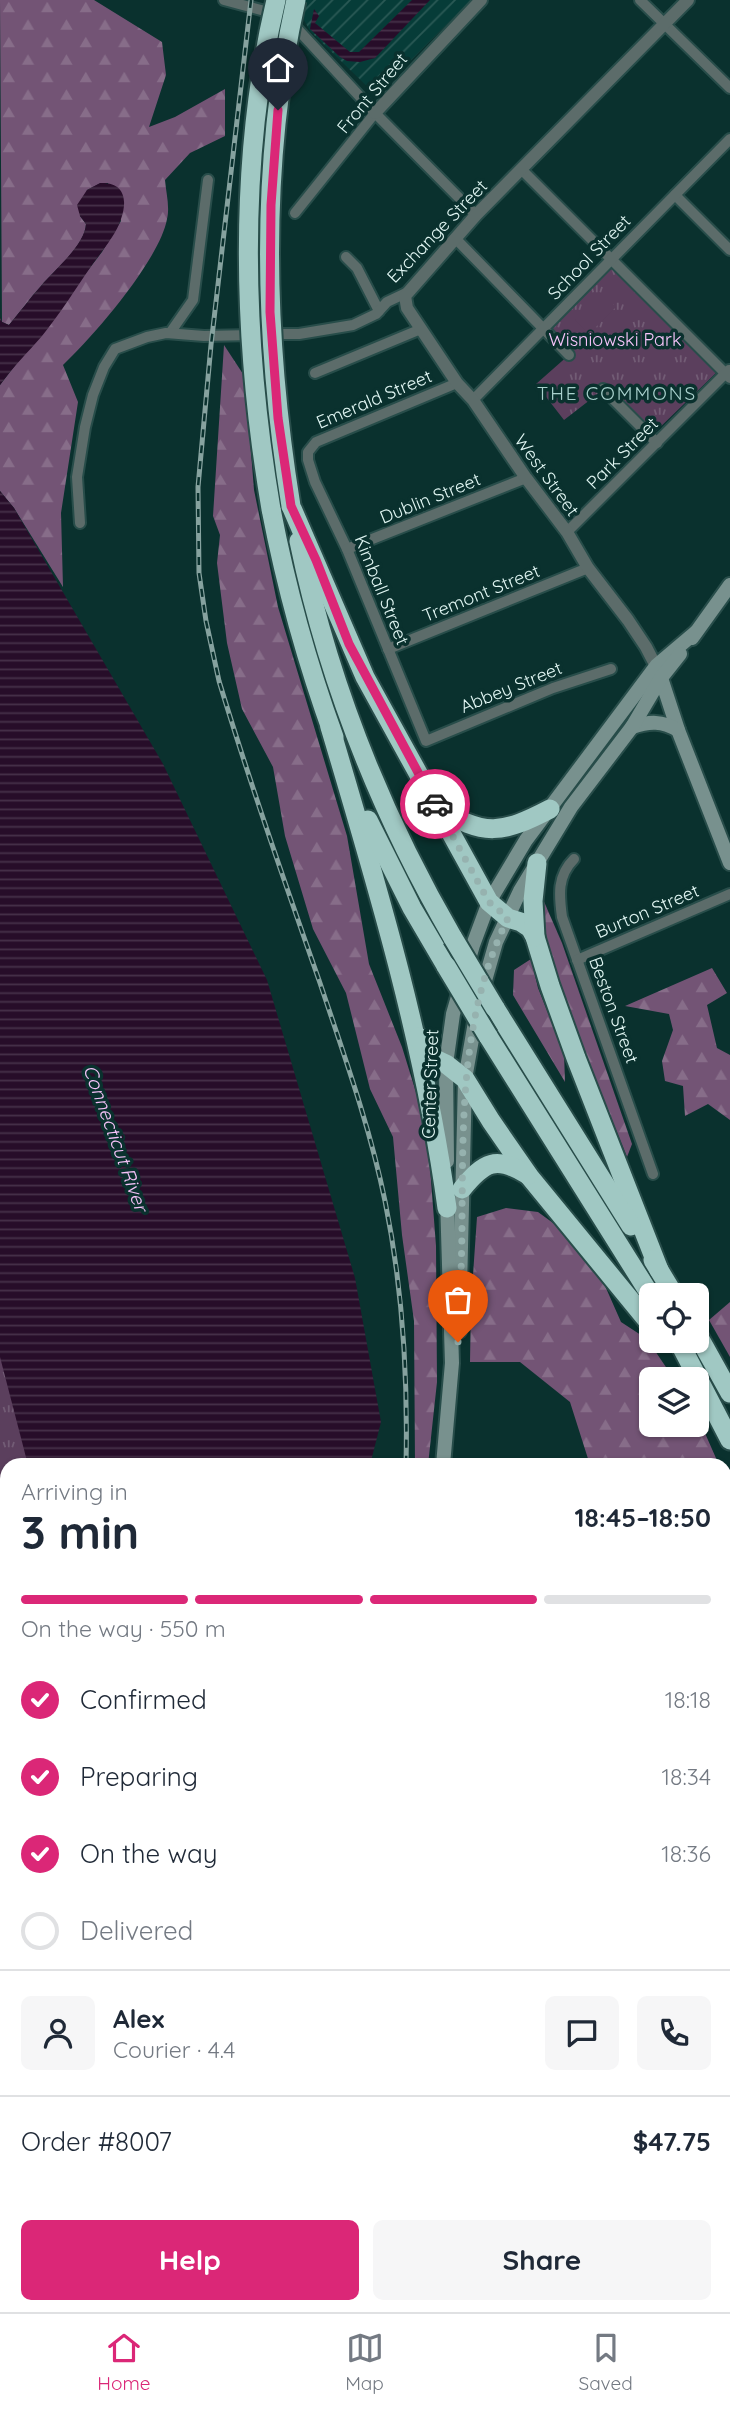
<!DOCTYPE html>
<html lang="en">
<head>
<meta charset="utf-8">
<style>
	body { margin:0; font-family:Quicksand,sans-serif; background:#f6f6f7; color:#1f2937; height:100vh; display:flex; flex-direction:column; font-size:26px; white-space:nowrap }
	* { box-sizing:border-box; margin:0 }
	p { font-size:23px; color:#747a83 }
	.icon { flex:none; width:38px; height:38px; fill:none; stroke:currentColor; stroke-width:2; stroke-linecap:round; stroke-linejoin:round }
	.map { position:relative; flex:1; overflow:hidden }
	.sheet { position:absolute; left:0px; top:1458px; width:732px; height:856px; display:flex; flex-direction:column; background:#fff; border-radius:21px 21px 0 0; box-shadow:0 2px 5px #0004 }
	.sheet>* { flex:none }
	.fabs { position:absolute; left:639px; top:1283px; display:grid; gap:14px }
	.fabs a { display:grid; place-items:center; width:70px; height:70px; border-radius:10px; background:#fff; box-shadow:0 2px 5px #0004; font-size:35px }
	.pin { position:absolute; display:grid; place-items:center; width:60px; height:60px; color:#fff; margin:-72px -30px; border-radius:50% 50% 50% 0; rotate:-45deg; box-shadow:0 0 7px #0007 }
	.pin .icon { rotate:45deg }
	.courier { position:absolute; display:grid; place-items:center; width:70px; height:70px; margin:-35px; border:5px solid #db2777; border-radius:50%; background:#fff; color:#222; box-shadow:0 2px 9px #0007 }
	.overview em { font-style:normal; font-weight:700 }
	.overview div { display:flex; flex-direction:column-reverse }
	.overview { display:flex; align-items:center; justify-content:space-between; height:119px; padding:0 21px }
	h1 { font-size:46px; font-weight:700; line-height:52px }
	.bar { display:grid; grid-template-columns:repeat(4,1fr); gap:10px 7px; align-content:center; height:84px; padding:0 21px }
	.bar i { height:9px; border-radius:5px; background:#e0e1e3 }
	.bar .active { background:#db2777 }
	.bar p { grid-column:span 4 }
	.line { display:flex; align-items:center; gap:18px; padding:0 21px; border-top:2px solid #e0e1e3 }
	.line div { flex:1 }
	.round { display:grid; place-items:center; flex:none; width:74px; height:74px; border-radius:10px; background:#f6f6f7 }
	ol { padding:0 21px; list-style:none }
	li { display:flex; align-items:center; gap:21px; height:77px }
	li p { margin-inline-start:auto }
	li .icon { padding:7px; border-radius:50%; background:#db2777; color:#fff; stroke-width:4 }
	li:last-child { color:#747a83 }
	li i { width:38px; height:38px; border:4px solid #e0e1e3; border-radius:50% }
	.action { display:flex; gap:14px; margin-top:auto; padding:14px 21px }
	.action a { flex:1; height:80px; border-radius:10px; background:#db2777; color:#fff; font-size:28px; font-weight:700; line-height:80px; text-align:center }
	.action a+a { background:#f6f6f7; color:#1f2937 }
	.tab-bar { display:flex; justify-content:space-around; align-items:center; height:98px; border-top:2px solid #e0e1e3; background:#fff; font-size:19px; color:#747a83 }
	.tab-bar a { display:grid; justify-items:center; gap:4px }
	.tab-bar .active { color:#db2777 }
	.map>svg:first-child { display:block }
</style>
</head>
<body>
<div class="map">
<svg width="730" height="2312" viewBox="0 0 730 2312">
	<defs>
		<pattern id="industrial-furrows" width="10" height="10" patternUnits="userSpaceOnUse" patternTransform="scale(1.75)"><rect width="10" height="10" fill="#063c38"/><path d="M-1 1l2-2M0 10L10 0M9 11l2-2" fill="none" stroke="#2a5955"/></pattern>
		<pattern id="grass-tufts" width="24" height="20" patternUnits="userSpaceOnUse" patternTransform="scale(1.75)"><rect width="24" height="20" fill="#5b3f5d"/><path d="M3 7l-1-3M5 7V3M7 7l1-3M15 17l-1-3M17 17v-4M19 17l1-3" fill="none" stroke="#725c75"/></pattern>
		<pattern id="forest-firs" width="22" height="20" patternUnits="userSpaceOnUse" patternTransform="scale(1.75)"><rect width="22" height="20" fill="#735475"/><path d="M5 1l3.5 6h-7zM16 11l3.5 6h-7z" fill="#876d89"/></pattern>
		<pattern id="water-rules" width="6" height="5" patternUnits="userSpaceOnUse" patternTransform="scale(1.75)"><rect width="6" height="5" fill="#270d29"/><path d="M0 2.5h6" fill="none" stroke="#463149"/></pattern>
	</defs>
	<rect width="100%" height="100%" fill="#0a312e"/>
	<!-- industrial -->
	<polygon fill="url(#industrial-furrows)" points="302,0 471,0 376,95 310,31 298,9"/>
	<!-- grass -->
	<g fill="url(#grass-tufts)">
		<polygon points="613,267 716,373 653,434 608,386 564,420 536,384 570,354 549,330"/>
		<polygon points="0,1339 41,1465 7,1465 7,1953 0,1970"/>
	</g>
	<!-- forest -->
	<g fill="url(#forest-firs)">
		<path d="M 0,0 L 94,0 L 162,42 L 166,75 L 149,127 L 175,117 L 225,89 L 225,136 L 190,153 L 165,180 C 166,192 170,207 167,219 C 160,259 94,336 63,365 L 78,402 L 61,513 L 63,587 L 14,508 L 0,491 L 0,385 L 102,252 L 121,221 L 108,183 L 101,183 L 87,190 L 80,216 L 86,224 C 85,246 54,270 41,286 C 30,298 20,312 9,325 L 2,322 Z"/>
		<polygon points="224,345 245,377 254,490 278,607 347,836 369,964 402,1047 427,1128 436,1246 437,1382 428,1465 415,1465 414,1321 402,1235 393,1137 370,1089 346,993 313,929 285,836 273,767 242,709 227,643 217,563 220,535 213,516"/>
		<polygon points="542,897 562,943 632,1144 627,1157 562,997 544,930"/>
		<polygon points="531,959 538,988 564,1053 565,1082 513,995 514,970"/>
		<polygon points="712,968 727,993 707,1005 717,1048 730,1055 730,1120 708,1104 685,1116 683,1086 665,1081 662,1061 673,1030 669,1014 625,1006"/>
		<polygon points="506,1208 538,1212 564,1231 598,1270 621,1322 647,1339 674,1379 651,1379 651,1424 696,1424 697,1415 719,1465 590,1465 570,1402 520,1362 470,1362 471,1304 477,1217"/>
		<polygon points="730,1302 730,1357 709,1320"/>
		<polygon points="724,1484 730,1502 730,1725 725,1730"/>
		<polygon points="724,1884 730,1889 730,1991 725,1978"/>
		<polygon points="725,2020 730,2032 730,2312 426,2312 425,2307 724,2306"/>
	</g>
	<!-- pitch -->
	<polygon fill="#5b3f5d" points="601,293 616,307 589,334 575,320"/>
	<!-- water -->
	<g fill="url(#water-rules)">
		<polygon points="412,0 430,0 375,58 360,62 347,61 340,57 310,29 314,9 319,16 315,23 350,52 359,52"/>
		<path d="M 100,183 C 124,182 128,199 121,219 C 116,235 102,251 92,265 C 76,288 60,314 42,336 C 28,352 13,367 0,385 L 0,317 L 2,322 L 9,325 C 20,312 30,298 41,286 C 54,270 85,245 86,224 L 80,216 L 77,205 L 87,190 Z"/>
		<polygon points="0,491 14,508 163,764 267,980 355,1278 381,1422 370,1465 28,1465 0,1357"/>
		<polygon points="7,1991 7,2306 202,2307 200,2312 0,2312 0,2019"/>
	</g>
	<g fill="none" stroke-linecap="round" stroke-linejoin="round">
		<!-- minor casing -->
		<g stroke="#284d4a" stroke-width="14">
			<g id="minor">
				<polyline points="224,0 276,14"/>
				<polyline points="640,0 730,88"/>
				<polyline points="290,21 375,113 476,215"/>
				<polyline points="522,170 730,378"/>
				<polyline points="675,195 730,250"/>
				<polyline points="295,213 375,113"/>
				<polyline points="455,238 569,355"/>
				<polyline points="346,257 357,268 379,311"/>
				<polyline points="170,333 193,300 208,180"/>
				<polyline points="269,334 299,334 353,325 376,314 387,302 406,293"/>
				<polyline points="315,373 421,329"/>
				<polyline points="457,383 316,442 308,452 308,460 315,482 347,549 426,741 553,688 611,669"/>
				<polyline points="603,389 657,443"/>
				<polyline points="473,400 730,139"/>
				<polyline points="80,523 77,477 85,427 93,395 104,367 115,349 147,337 166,333 204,336 253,335"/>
				<polyline points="567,532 729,370"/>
				<polyline points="347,549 526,478"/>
				<polyline points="388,649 588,568"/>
				<path d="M 574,859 C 557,876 559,895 562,917 L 653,1174"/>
				<polyline points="577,960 730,894"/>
			</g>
		</g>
		<!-- tertiary casing -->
		<g stroke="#284d4a" stroke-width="16">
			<g id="tertiary">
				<polyline points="375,113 481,0"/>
				<polyline points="660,674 646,647 628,620 588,568 567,532 526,478 473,400 457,383 407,308 405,296 476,215 688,0"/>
			</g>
		</g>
		<!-- secondary casing -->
		<g stroke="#284d4a" stroke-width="18">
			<g id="secondary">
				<polyline points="692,638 730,585"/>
				<polyline points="661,678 678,730 730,863"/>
				<path d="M 632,727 C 650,721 662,721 678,730"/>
				<polyline points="447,1161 446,1064 453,1014 473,945 489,902 526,840 657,665 696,632"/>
				<polyline points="459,1331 465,1079 478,1005 496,942 520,891 571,807 632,727 661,678 680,654"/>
				<polyline points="443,1465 452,1363 447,1199"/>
				<polyline points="409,2306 409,2312"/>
			</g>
		</g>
		<!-- motorway casing -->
		<g stroke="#284d4a" stroke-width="23">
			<g id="motorway">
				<polyline points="291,506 365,677 489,902 508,918 521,922 530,928 535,937 550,986 576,1058 659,1270"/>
				<path d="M 271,509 C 286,587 307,663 334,737"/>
				<path d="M 299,541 C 328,682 381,814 453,938"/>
				<path d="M 330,727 C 377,885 425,1045 447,1208"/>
				<path d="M 438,807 C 483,838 504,833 550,809"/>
				<polyline points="368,820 412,908 446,966"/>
				<polyline points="535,937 533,901 537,863"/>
				<polyline points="495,1008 631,1226"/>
				<polyline points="488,1036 651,1296"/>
				<polyline points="418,1037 429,1056 446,1064 465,1079 491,1121 529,1176 651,1325"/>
				<path d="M 462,1189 C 484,1162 496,1155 528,1175"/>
				<polyline points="653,1260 674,1295"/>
				<polyline points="696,1332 730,1393"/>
				<polyline points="678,1340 730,1440"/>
				<polyline points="0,1708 7,1709"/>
				<polyline points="0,1727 7,1727"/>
				<polyline points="724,1754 730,1749"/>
				<polyline points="724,1831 730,1835"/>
				<polyline points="724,1857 730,1861"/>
				<polyline points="724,1994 730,2007"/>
			</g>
		</g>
		<!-- minor -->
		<use href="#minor" stroke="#5c6c6a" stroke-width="10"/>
		<!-- tertiary -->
		<use href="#tertiary" stroke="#5c6c6a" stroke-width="12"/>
		<!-- secondary -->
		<use href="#secondary" stroke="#78918e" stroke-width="14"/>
		<!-- motorway -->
		<use href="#motorway" stroke="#a0c8c3" stroke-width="19"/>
		<!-- rail casing -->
		<g stroke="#86a29f" stroke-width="5">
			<g id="rail">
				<path d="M 251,0 L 211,345 L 198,487 L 199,573 L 206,621 L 219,681 C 250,783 285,883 320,983 C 344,1055 370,1127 385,1201 C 403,1289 408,1376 406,1465"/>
				<polyline points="327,2312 327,2306"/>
			</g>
		</g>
		<!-- rail -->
		<use href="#rail" stroke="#0a312e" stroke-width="2.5" stroke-dasharray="8" stroke-linecap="butt"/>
		<!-- motorway-bridge casing -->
		<g stroke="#284d4a" stroke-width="23" stroke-linecap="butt">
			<g id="motorway-bridge">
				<path d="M 291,506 C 264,339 259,166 296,0"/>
				<path d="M 271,509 C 243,345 237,163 276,0"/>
				<polyline points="453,938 495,1008"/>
				<polyline points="446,966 488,1036"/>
			</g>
		</g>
		<!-- motorway-bridge -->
		<use href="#motorway-bridge" stroke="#a0c8c3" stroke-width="19"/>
	</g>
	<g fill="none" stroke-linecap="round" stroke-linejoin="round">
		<!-- done -->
		<path stroke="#96b2af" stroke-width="7" stroke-dasharray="0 12.6" d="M 435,804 L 489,902 L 508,918 C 461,1013 463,1115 462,1218 C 462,1259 460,1301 458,1342"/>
		<!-- route -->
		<polyline stroke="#db2777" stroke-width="9" points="278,110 271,205 270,312 278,418 291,506 316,560 349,644 435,804"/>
	</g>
	<g text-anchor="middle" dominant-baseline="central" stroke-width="7" stroke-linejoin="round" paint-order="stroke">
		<!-- street labels -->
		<g font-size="18" fill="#e2f7f4" stroke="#0a312e">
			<text transform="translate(372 93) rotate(-50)">Front Street</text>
			<text transform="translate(437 231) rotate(-46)">Exchange Street</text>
			<text transform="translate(589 257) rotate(-46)">School Street</text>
			<text transform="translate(374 399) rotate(-23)">Emerald Street</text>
			<text transform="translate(622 453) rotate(-45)">Park Street</text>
			<text transform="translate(547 475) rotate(54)">West Street</text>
			<text transform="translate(430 498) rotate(-22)">Dublin Street</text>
			<text transform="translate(382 590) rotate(68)">Kimball Street</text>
			<text transform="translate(481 593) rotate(-22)">Tremont Street</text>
			<text transform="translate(511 687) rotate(-22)">Abbey Street</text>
			<text transform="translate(647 911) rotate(-23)">Burton Street</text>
			<text transform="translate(614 1010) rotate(70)">Beston Street</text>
			<text transform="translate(430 1084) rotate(-88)">Center Street</text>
		</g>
		<!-- park labels -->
		<g font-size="18" fill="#f9c5fc" stroke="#0a312e">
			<text x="615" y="339">Wisniowski Park</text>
		</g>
		<!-- neighbourhood labels -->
		<g font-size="19" letter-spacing="2" fill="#a9d1cd" stroke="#0a312e">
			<text x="617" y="393">THE COMMONS</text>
		</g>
		<!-- water labels -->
		<g font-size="19" font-style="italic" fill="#f6c2f9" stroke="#0a312e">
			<text transform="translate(116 1138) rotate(70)">Connecticut River</text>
		</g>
	</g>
</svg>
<div class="fabs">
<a><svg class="icon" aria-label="locate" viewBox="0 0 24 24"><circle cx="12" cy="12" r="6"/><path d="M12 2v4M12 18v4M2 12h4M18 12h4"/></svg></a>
<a><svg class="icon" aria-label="layers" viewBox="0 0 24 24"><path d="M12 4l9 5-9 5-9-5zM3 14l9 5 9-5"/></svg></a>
</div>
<div class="pin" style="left:458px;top:1342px;background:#ea580c"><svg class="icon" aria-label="bag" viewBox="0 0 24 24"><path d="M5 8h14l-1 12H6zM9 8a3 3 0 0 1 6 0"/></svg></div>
<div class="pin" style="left:278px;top:110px;background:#1f2937"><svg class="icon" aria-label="home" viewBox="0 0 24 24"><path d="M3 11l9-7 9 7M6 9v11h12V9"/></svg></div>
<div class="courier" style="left:435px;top:804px"><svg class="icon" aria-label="car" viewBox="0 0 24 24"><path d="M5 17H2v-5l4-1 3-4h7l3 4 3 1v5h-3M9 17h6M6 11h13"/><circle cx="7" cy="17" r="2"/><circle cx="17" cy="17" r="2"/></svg></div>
<section class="sheet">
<div class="overview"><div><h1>3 min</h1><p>Arriving in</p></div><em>18:45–18:50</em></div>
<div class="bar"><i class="active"></i><i class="active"></i><i class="active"></i><i></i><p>On the way · 550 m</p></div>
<ol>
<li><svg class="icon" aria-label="check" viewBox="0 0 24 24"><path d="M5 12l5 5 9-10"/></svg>Confirmed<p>18:18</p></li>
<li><svg class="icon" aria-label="check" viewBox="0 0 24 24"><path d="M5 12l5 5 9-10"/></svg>Preparing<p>18:34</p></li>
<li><svg class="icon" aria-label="check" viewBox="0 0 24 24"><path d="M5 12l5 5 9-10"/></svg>On the way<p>18:36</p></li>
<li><i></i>Delivered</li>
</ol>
<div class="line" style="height:126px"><a class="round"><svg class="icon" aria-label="person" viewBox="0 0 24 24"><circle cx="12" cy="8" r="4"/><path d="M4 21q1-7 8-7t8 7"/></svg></a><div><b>Alex</b><p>Courier · 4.4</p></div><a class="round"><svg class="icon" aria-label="chat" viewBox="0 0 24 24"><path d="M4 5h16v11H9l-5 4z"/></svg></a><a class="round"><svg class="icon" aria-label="phone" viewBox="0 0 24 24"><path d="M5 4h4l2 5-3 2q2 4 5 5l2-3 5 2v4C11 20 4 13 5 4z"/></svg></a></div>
<div class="line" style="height:91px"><div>Order #8007</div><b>$47.75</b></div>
<div class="action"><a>Help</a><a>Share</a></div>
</section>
</div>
<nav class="tab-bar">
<a class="active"><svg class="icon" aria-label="home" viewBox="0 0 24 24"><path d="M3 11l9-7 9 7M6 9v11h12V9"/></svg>Home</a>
<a><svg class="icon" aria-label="map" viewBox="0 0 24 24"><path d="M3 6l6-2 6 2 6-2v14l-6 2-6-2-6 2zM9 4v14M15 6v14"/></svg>Map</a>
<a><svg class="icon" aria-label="saved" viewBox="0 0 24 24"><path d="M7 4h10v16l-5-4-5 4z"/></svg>Saved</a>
</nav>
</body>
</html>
